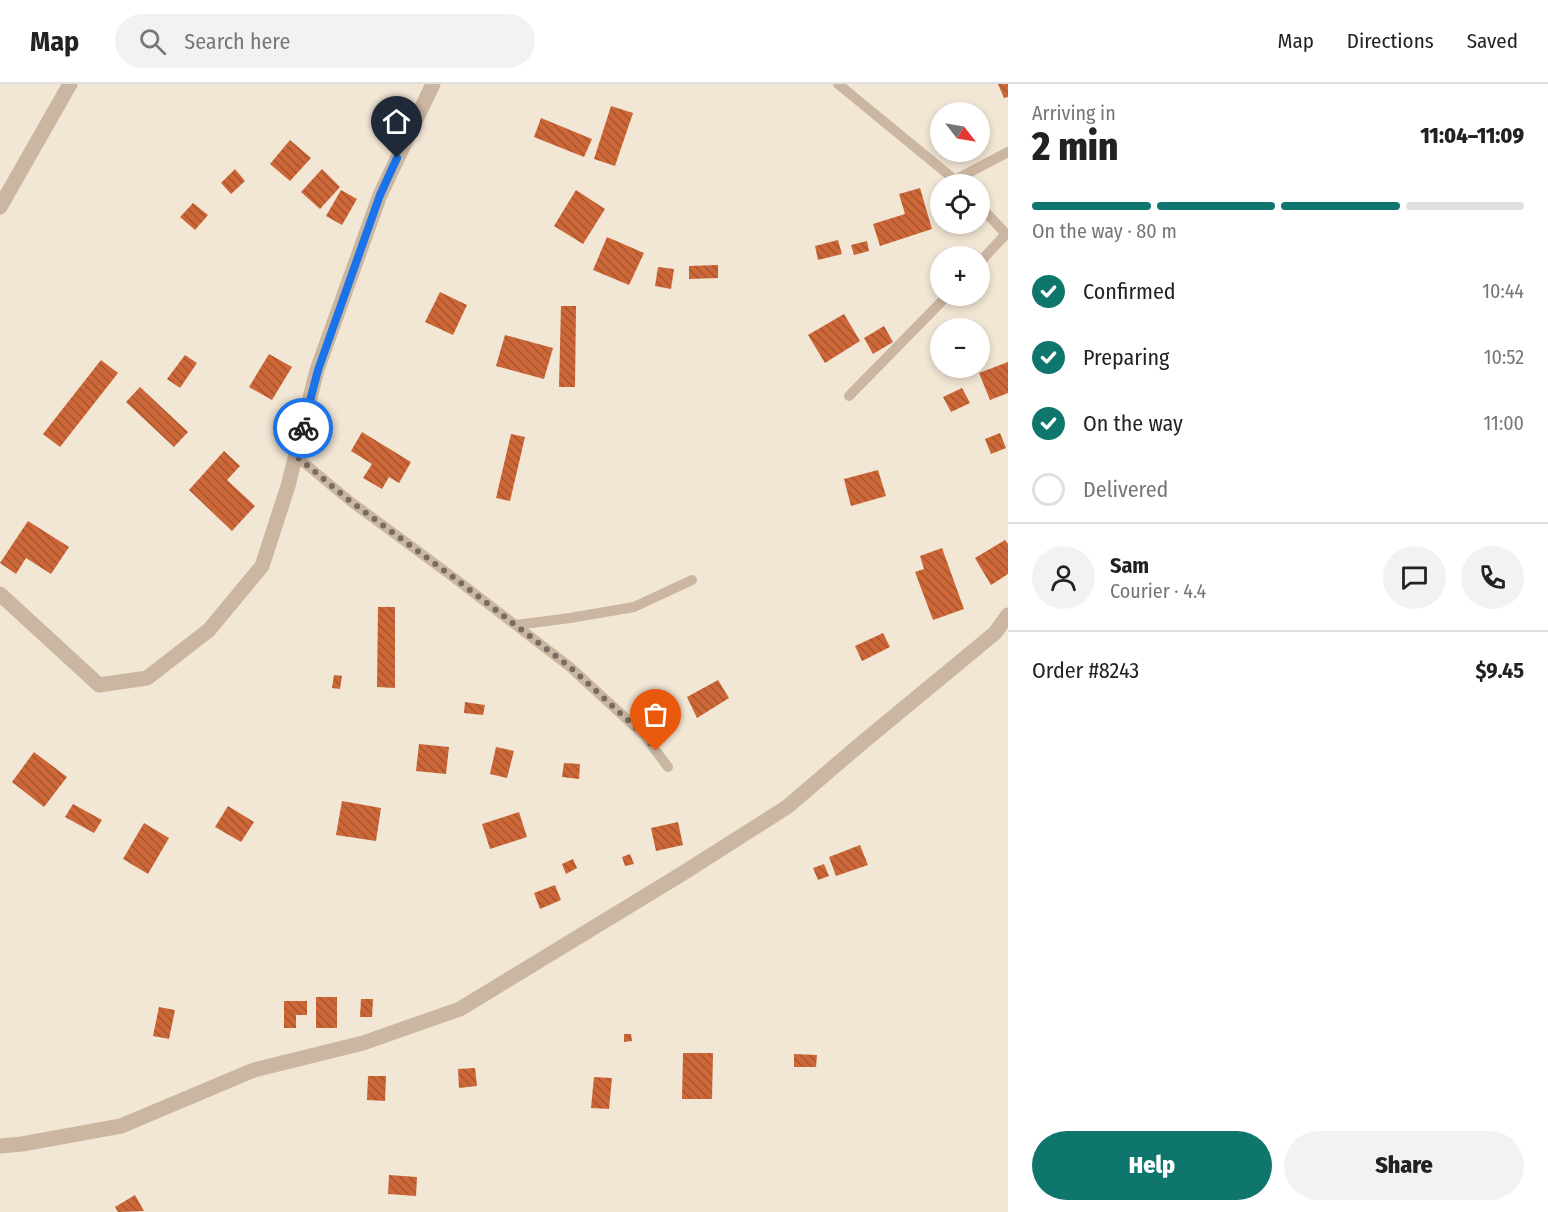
<!DOCTYPE html>
<html lang="en">
<head>
<meta charset="utf-8">
<style>
	body { margin:0; font-family:"Fira Sans Condensed",sans-serif; background:#f2f2f2; color:#222; height:100vh; display:flex; flex-direction:column; font-size:22px; white-space:nowrap }
	* { box-sizing:border-box; margin:0 }
	p { font-size:20px; color:#767676 }
	.icon { flex:none; width:33px; height:33px; fill:none; stroke:currentColor; stroke-width:2; stroke-linecap:round; stroke-linejoin:round }
	.map { position:relative; flex:1; overflow:hidden }
	.panel { display:flex; flex-direction:column; background:#fff; width:540px }
	.panel>* { flex:none }
	.needle { width:39px; rotate:121deg }
	.tools { position:absolute; left:930px; top:18px; display:grid; gap:12px }
	.tools a { display:grid; place-items:center; width:60px; height:60px; border-radius:50%; background:#fff; box-shadow:0 3px 9px #0003; font-size:30px }
	.pin { position:absolute; display:grid; place-items:center; width:51px; height:51px; color:#fff; margin:-62px -26px; border-radius:50% 50% 50% 0; rotate:-45deg; box-shadow:0 0 6px #0007 }
	.pin .icon { rotate:45deg }
	.courier { position:absolute; display:grid; place-items:center; width:60px; height:60px; margin:-30px; border:4px solid #1a73e8; border-radius:50%; background:#fff; color:#222; box-shadow:0 2px 8px #0007 }
	.headline em { font-style:normal; font-weight:800 }
	.headline div { display:flex; flex-direction:column-reverse }
	.headline { display:flex; align-items:center; justify-content:space-between; height:102px; padding:0 24px }
	h1 { font-size:39px; font-weight:800; line-height:45px }
	.bar { display:grid; grid-template-columns:repeat(4,1fr); gap:9px 6px; align-content:center; height:72px; padding:0 24px }
	.bar i { height:8px; border-radius:4px; background:#e0e0e0 }
	.bar .selected { background:#0f766e }
	.bar p { grid-column:span 4 }
	.line { display:flex; align-items:center; gap:15px; padding:0 24px; border-top:2px solid #e0e0e0 }
	.line div { flex:1 }
	.round { display:grid; place-items:center; flex:none; width:63px; height:63px; border-radius:32px; background:#f2f2f2 }
	ol { padding:0 24px; list-style:none }
	li { display:flex; align-items:center; gap:18px; height:66px }
	li p { margin-inline-start:auto }
	li .icon { padding:6px; border-radius:50%; background:#0f766e; color:#fff; stroke-width:4 }
	li:last-child { color:#767676 }
	li i { width:33px; height:33px; border:3px solid #e0e0e0; border-radius:50% }
	.action { display:flex; gap:12px; margin-top:auto; padding:12px 24px }
	.action a { flex:1; height:69px; border-radius:36px; background:#0f766e; color:#fff; font-size:24px; font-weight:800; line-height:69px; text-align:center }
	.action a+a { background:#f2f2f2; color:#222 }
	header { display:flex; align-items:center; gap:36px; box-sizing:border-box; height:84px; padding:0 30px; background:#fff; border-bottom:2px solid #e0e0e0 }
	header strong { font-size:28px }
	nav { display:flex; gap:33px; margin-inline-start:auto; font-size:21px }
	.search { width:420px; height:54px; background:#f2f2f2; display:flex; align-items:center; gap:15px; box-sizing:border-box; padding:0 21px; border-radius:33px; color:#767676; font-size:22px }
	main { display:flex; flex:1; min-height:0 }
	.map>svg:first-child { display:block }
</style>
</head>
<body>
<header>
<strong>Map</strong>
<div class="search"><svg class="icon" aria-label="search" viewBox="0 0 24 24"><circle cx="10" cy="10" r="6"/><path d="M15 15l6 6"/></svg>Search here</div>
<nav><a>Map</a><a>Directions</a><a>Saved</a></nav>
</header>
<main>
<div class="map">
<svg width="1008" height="1128" viewBox="0 0 1008 1128">
	<defs>
		<pattern id="building-back-hatch" width="6" height="6" patternUnits="userSpaceOnUse" patternTransform="scale(1.5)"><rect width="6" height="6" fill="#cd6738"/><path d="M-1 5l2 2M0 0l6 6M5-1l2 2" fill="none" stroke="#a7552f"/></pattern>
	</defs>
	<rect width="100%" height="100%" fill="#f2e6d5"/>
	<!-- building -->
	<g fill="url(#building-back-hatch)">
		<polygon points="998,0 1008,0 1008,13 1004,14"/>
		<polygon points="611,22 633,29 615,82 594,75"/>
		<polygon points="541,34 592,55 584,73 534,53"/>
		<polygon points="290,56 311,74 290,97 270,80"/>
		<polygon points="235,85 245,97 231,110 221,99"/>
		<polygon points="322,85 340,103 320,125 301,108"/>
		<polygon points="920,104 932,145 880,162 873,140 905,130 899,110"/>
		<polygon points="341,106 357,115 342,141 326,132"/>
		<polygon points="576,106 605,125 583,160 554,142"/>
		<polygon points="193,119 208,131 195,146 180,133"/>
		<polygon points="607,153 644,169 629,201 593,186"/>
		<polygon points="838,156 842,170 818,176 815,162"/>
		<polygon points="867,157 869,167 854,171 851,161"/>
		<polygon points="718,181 718,194 689,195 689,182"/>
		<polygon points="658,183 674,185 671,205 655,202"/>
		<polygon points="440,208 467,221 453,251 425,238"/>
		<polygon points="561,222 576,222 575,303 559,303"/>
		<polygon points="844,230 860,257 825,279 808,251"/>
		<polygon points="884,242 893,258 873,270 864,254"/>
		<polygon points="505,251 553,264 544,295 496,282"/>
		<polygon points="269,270 292,283 272,316 249,303"/>
		<polygon points="185,271 197,279 180,304 167,295"/>
		<polygon points="101,276 118,289 60,363 43,350"/>
		<polygon points="1008,278 1008,309 990,316 979,289"/>
		<polygon points="140,303 188,348 174,363 126,318"/>
		<polygon points="962,304 970,319 951,328 943,313"/>
		<polygon points="362,348 411,378 399,399 389,393 382,405 363,394 372,380 351,367"/>
		<polygon points="1000,349 1006,364 991,370 985,355"/>
		<polygon points="511,350 525,353 510,417 496,414"/>
		<polygon points="224,367 240,382 227,396 255,422 232,447 189,406"/>
		<polygon points="878,386 886,412 851,422 844,395"/>
		<polygon points="28,437 69,463 51,490 26,474 16,490 0,479"/>
		<polygon points="1005,456 1008,460 1008,490 991,501 975,474"/>
		<polygon points="942,464 964,525 933,536 915,488 924,485 920,472"/>
		<polygon points="378,523 395,523 395,604 377,603"/>
		<polygon points="883,549 890,563 862,577 855,562"/>
		<polygon points="334,591 342,592 340,605 332,604"/>
		<polygon points="718,596 729,614 697,634 687,613"/>
		<polygon points="465,618 485,621 483,631 464,629"/>
		<polygon points="419,660 449,663 446,690 416,687"/>
		<polygon points="496,663 514,667 507,694 490,690"/>
		<polygon points="34,668 67,693 44,723 12,698"/>
		<polygon points="564,679 580,680 579,695 562,693"/>
		<polygon points="342,717 381,724 376,757 336,751"/>
		<polygon points="73,720 102,736 94,749 65,733"/>
		<polygon points="228,722 254,738 241,758 215,743"/>
		<polygon points="519,728 527,753 490,765 482,740"/>
		<polygon points="678,738 683,761 656,767 651,744"/>
		<polygon points="144,739 169,754 148,790 123,775"/>
		<polygon points="860,761 868,781 836,792 829,773"/>
		<polygon points="630,770 634,780 625,782 622,773"/>
		<polygon points="573,775 577,784 566,790 562,780"/>
		<polygon points="824,780 829,792 818,796 813,784"/>
		<polygon points="555,801 561,816 540,825 534,809"/>
		<rect x="316" y="913" width="21" height="31"/>
		<polygon points="361,915 373,915 372,933 360,933"/>
		<polygon points="284,917 307,917 307,931 296,931 296,944 284,944"/>
		<polygon points="159,923 175,926 169,955 153,952"/>
		<polygon points="624,950 631,950 632,957 624,958"/>
		<polygon points="683,969 713,969 712,1015 682,1015"/>
		<polygon points="794,970 817,971 816,983 794,983"/>
		<polygon points="475,984 477,1002 459,1004 458,985"/>
		<polygon points="368,992 386,992 385,1017 367,1016"/>
		<polygon points="594,993 612,994 609,1025 591,1024"/>
		<polygon points="389,1091 417,1093 416,1112 388,1110"/>
		<polygon points="135,1111 144,1127 118,1128 115,1123"/>
	</g>
	<g fill="none" stroke-linecap="round" stroke-linejoin="round">
		<!-- lane -->
		<g stroke="#cab6a1" stroke-width="10">
			<polyline points="838,0 955,96"/>
			<polyline points="958,100 955,96 1008,68"/>
			<polyline points="980,122 1006,150 980,178"/>
			<polyline points="849,312 947,212"/>
			<polyline points="296,372 350,417 453,493 570,583 644,651 668,683"/>
			<polyline points="516,541 570,534 634,523 692,496"/>
		</g>
		<!-- street -->
		<g stroke="#cab6a1" stroke-width="15">
			<polyline points="0,123 70,0"/>
			<polyline points="0,510 99,601 147,594 209,546 262,482 288,402 317,286 380,111 433,0"/>
			<polyline points="0,1062 22,1060 121,1042 254,986 363,959 460,925 680,791 787,723 863,658 995,549 1008,531"/>
		</g>
	</g>
	<g fill="none" stroke-linecap="round" stroke-linejoin="round">
		<!-- done -->
		<polyline stroke="#766c62" stroke-width="6" stroke-dasharray="0 10.8" points="303,344 296,372 350,417 453,493 570,583 644,651 656,667"/>
		<!-- route -->
		<polyline stroke="#1a73e8" stroke-width="8" points="303,344 318,286 380,111 397,74"/>
	</g>
</svg>
<div class="tools">
<a><svg class="needle" viewBox="-14 -14 28 28"><path d="M0-13l5 13h-10z" fill="#e53935"/><path d="M0 13l5-13h-10z" fill="#767676"/></svg></a>
<a><svg class="icon" aria-label="locate" viewBox="0 0 24 24"><circle cx="12" cy="12" r="6"/><path d="M12 2v4M12 18v4M2 12h4M18 12h4"/></svg></a>
<a>+</a>
<a>−</a>
</div>
<div class="pin" style="left:656px;top:667px;background:#ea580c"><svg class="icon" aria-label="bag" viewBox="0 0 24 24"><path d="M5 8h14l-1 12H6zM9 8a3 3 0 0 1 6 0"/></svg></div>
<div class="pin" style="left:397px;top:74px;background:#1f2937"><svg class="icon" aria-label="home" viewBox="0 0 24 24"><path d="M3 11l9-7 9 7M6 9v11h12V9"/></svg></div>
<div class="courier" style="left:303px;top:344px"><svg class="icon" aria-label="bike" viewBox="0 0 24 24"><circle cx="6" cy="16" r="4"/><circle cx="18" cy="16" r="4"/><path d="M6 16l4-8h5l3 8M10 8l3 8H6M13 5h3"/></svg></div>
</div>
<section class="panel">
<div class="headline"><div><h1>2 min</h1><p>Arriving in</p></div><em>11:04–11:09</em></div>
<div class="bar"><i class="selected"></i><i class="selected"></i><i class="selected"></i><i></i><p>On the way · 80 m</p></div>
<ol>
<li><svg class="icon" aria-label="check" viewBox="0 0 24 24"><path d="M5 12l5 5 9-10"/></svg>Confirmed<p>10:44</p></li>
<li><svg class="icon" aria-label="check" viewBox="0 0 24 24"><path d="M5 12l5 5 9-10"/></svg>Preparing<p>10:52</p></li>
<li><svg class="icon" aria-label="check" viewBox="0 0 24 24"><path d="M5 12l5 5 9-10"/></svg>On the way<p>11:00</p></li>
<li><i></i>Delivered</li>
</ol>
<div class="line" style="height:108px"><a class="round"><svg class="icon" aria-label="person" viewBox="0 0 24 24"><circle cx="12" cy="8" r="4"/><path d="M4 21q1-7 8-7t8 7"/></svg></a><div><b>Sam</b><p>Courier · 4.4</p></div><a class="round"><svg class="icon" aria-label="chat" viewBox="0 0 24 24"><path d="M4 5h16v11H9l-5 4z"/></svg></a><a class="round"><svg class="icon" aria-label="phone" viewBox="0 0 24 24"><path d="M5 4h4l2 5-3 2q2 4 5 5l2-3 5 2v4C11 20 4 13 5 4z"/></svg></a></div>
<div class="line" style="height:78px"><div>Order #8243</div><b>$9.45</b></div>
<div class="action"><a>Help</a><a>Share</a></div>
</section>
</main>
</body>
</html>
